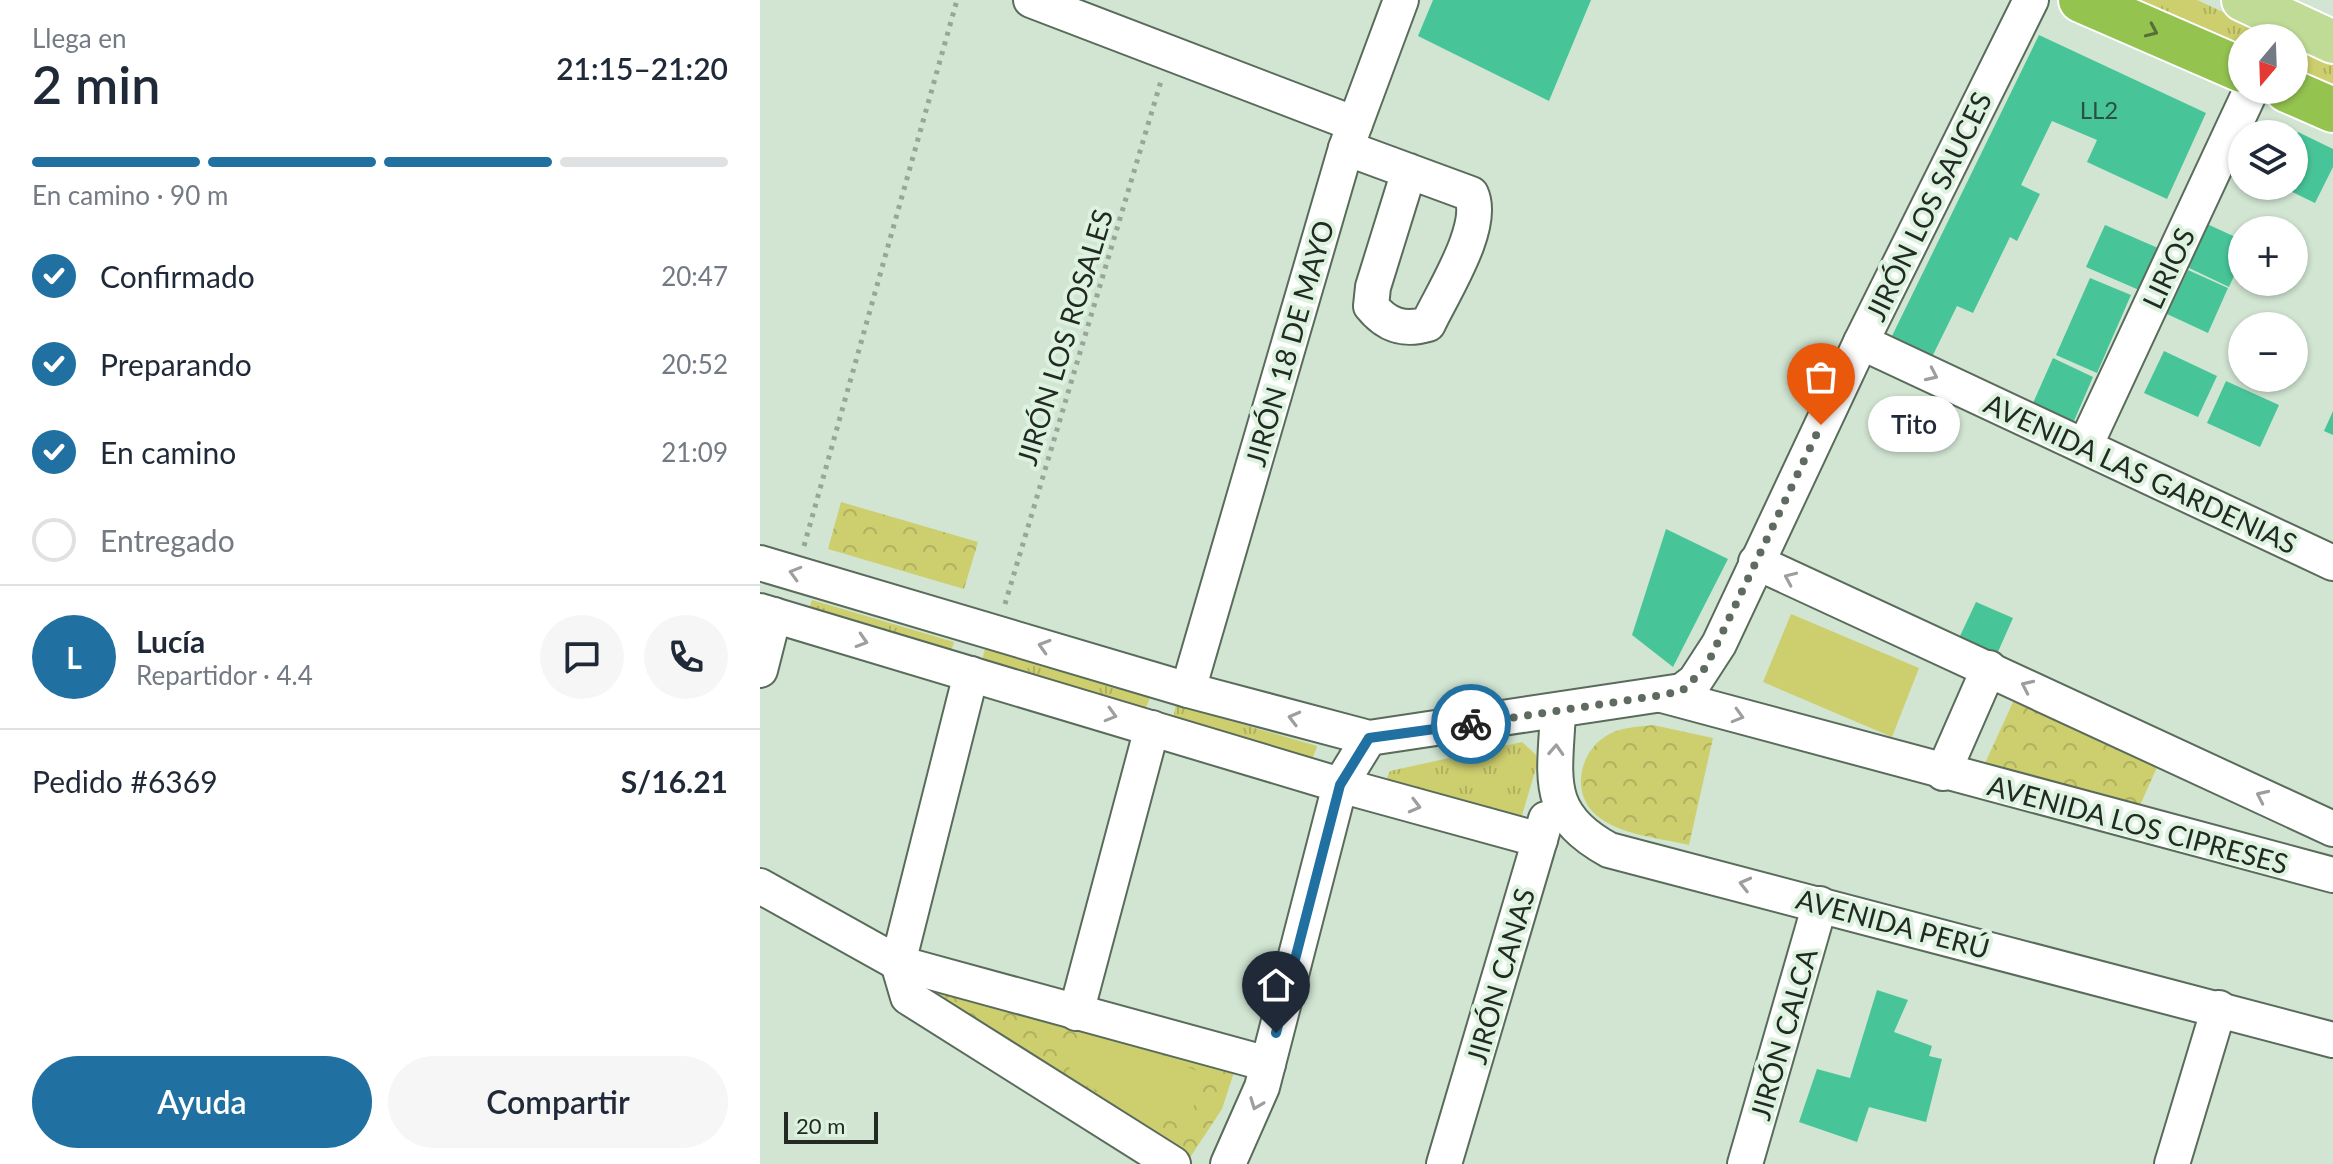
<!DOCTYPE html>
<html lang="es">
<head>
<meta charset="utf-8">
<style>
	body { margin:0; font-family:Lato,sans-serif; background:#f6f6f7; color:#1f2937; height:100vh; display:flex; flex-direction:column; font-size:30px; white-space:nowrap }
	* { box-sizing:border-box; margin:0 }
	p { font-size:26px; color:#747a83 }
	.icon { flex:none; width:44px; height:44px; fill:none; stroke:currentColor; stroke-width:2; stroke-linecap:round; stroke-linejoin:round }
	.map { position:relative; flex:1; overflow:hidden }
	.panel { display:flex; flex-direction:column; background:#fff; width:760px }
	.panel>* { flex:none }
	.needle { width:52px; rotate:199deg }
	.controls { position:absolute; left:1468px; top:24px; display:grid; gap:16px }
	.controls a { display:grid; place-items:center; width:80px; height:80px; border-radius:50%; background:#fff; box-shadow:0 2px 6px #0004; font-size:40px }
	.scale { position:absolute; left:24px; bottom:20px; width:94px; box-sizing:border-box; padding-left:8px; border:4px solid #222a23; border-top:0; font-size:22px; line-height:28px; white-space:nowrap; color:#222a23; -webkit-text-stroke:6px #def3df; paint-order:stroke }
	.pin { position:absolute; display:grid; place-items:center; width:68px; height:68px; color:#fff; margin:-82px -34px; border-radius:50% 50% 50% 0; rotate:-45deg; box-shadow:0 0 8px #0007 }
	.pin .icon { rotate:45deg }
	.courier { position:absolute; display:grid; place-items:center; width:80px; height:80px; margin:-40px; border:6px solid #2170a2; border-radius:50%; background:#fff; color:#222; box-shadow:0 2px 10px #0007 }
	.bubble { position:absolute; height:56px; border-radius:28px; background:#fff; box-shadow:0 2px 6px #0004; font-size:26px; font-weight:600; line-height:56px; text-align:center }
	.head em { font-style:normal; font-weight:600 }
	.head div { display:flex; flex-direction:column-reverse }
	.head { display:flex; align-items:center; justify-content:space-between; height:136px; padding:0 32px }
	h1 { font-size:52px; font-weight:600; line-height:60px }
	.bar { display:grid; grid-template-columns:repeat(4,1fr); gap:12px 8px; align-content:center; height:96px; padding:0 32px }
	.bar i { height:10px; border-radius:6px; background:#e0e1e3 }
	.bar .on { background:#2170a2 }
	.bar p { grid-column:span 4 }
	.line { display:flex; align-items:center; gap:20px; padding:0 32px; border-top:2px solid #e0e1e3 }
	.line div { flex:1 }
	.round { display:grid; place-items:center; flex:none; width:84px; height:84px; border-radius:42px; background:#f6f6f7 }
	ol { padding:0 32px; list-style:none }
	li { display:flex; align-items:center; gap:24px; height:88px }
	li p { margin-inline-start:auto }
	li .icon { padding:8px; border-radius:50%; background:#2170a2; color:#fff; stroke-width:4 }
	li:last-child { color:#747a83 }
	li i { width:44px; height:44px; border:4px solid #e0e1e3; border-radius:50% }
	.cta { display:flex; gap:16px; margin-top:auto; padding:16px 32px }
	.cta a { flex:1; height:92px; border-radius:48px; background:#2170a2; color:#fff; font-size:32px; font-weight:600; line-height:92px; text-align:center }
	.cta a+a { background:#f6f6f7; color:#1f2937 }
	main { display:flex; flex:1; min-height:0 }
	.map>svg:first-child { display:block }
</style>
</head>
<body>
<main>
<section class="panel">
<div class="head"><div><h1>2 min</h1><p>Llega en</p></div><em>21:15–21:20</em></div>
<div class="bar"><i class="on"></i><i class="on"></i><i class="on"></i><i></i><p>En camino · 90 m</p></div>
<ol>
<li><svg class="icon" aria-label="check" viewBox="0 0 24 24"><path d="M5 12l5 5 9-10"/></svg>Confirmado<p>20:47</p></li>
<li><svg class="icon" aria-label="check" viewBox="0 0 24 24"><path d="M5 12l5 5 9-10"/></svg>Preparando<p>20:52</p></li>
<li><svg class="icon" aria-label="check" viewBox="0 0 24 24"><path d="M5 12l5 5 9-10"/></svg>En camino<p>21:09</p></li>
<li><i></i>Entregado</li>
</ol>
<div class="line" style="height:144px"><b class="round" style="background:#2170a2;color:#fff">L</b><div><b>Lucía</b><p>Repartidor · 4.4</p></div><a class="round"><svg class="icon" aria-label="chat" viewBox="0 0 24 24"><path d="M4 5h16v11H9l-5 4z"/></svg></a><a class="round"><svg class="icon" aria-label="phone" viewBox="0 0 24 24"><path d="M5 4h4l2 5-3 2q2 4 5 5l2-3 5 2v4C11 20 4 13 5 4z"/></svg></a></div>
<div class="line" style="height:104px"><div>Pedido #6369</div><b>S/16.21</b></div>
<div class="cta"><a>Ayuda</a><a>Compartir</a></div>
</section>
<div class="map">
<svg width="1573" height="1164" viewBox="0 0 1573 1164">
	<defs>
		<pattern id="grass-tufts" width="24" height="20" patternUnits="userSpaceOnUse" patternTransform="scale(2)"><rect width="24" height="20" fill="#cdce6e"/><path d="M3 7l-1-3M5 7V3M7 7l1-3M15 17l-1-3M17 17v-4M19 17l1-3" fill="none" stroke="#b0b15f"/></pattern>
		<pattern id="park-crowns" width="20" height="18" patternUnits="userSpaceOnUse" patternTransform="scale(2)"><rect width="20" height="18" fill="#cdce6e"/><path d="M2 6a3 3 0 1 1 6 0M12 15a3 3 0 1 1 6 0" fill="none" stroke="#b0b15f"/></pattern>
	</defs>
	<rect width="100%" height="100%" fill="#d1e5d2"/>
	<!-- grass -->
	<g fill="url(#grass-tufts)">
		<polygon points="1376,0 1437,0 1519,38 1482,38 1482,49"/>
		<polygon points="1534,45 1573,63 1573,92 1534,74"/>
		<polygon points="52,600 194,642 190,654 48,612"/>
		<polygon points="225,649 390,697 384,713 221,664"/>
		<polygon points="416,705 557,746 550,765 412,722"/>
		<polygon points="762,742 776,755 777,765 760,822 629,788 626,780 630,771"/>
	</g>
	<!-- park -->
	<g fill="url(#park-crowns)">
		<polygon points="81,502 218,542 204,589 68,549"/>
		<polygon points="1254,700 1398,765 1377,812 1221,772"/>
		<path d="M 893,725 L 953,738 L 929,845 C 900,838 859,835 836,815 C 811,793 819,753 846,736 C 860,727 877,727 893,725 Z"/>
		<polygon points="158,974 477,1063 462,1109 427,1162 152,991"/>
	</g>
	<!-- pitch -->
	<g fill="#cdce6e">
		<polygon points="1031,614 1159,668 1132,737 1003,682"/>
		<polygon points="327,1026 447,1075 425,1127 306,1077"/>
	</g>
	<!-- building -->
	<g fill="#47c599">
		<polygon points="673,0 831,0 789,101 658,36"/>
		<polygon points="1279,35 1446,113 1407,199 1327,162 1337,140 1292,121 1261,185 1280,194 1257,241 1250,237 1213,313 1197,306 1172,357 1131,338"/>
		<polygon points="1538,132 1573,149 1573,167 1555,203 1520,186 1534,186 1534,140"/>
		<polygon points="1447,224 1482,240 1482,258 1469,287 1427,267"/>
		<polygon points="1345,225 1398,248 1379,290 1326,267"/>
		<polygon points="1428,270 1468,288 1448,333 1407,314"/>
		<polygon points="1330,278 1371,295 1337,373 1296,355"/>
		<polygon points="1404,351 1457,376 1438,417 1384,393"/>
		<polygon points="1293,358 1333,377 1314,421 1273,403"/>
		<polygon points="1466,381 1519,405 1500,447 1447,423"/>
		<polygon points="1573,411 1573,435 1564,431"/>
		<polygon points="906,529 968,559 913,667 872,635"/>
		<polygon points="1216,602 1253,618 1237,654 1200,636"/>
		<polygon points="1117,990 1148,1000 1134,1032 1172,1046 1169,1056 1182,1059 1166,1122 1109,1107 1097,1142 1039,1122 1057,1069 1090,1078"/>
	</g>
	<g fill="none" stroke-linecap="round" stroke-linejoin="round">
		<!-- minor casing -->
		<g stroke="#596b5a" stroke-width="38">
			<g id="minor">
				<polyline points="271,0 595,124"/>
				<path d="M 586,148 L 711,194 C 726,226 683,292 668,324 C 644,331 627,326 611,306 L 613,287 L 649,171"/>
				<polyline points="1101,342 1573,563"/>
				<polyline points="1325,446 1491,90"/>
				<polyline points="996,562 1573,829"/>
				<polyline points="0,563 428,690 609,738 922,691 935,681 959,644 1101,342 1271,0"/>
				<polyline points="0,611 580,785 780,840"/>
				<polyline points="0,670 14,615"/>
				<polyline points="211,674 138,963 148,997 413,1164"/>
				<polyline points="428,690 586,148 641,0"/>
				<polyline points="902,695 1573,875"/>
				<path d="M 798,712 C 795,778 783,814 849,850 L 1573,1040"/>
				<polyline points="1183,773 1229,668"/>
				<polyline points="0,886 138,963 508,1064"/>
				<polyline points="316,1013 392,728"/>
				<polyline points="468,1164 502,1087 580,785 609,738"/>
				<polyline points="684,1164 786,819"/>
				<polyline points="985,1164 1060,904"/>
				<polyline points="1412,1164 1459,1008"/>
			</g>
		</g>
		<!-- major casing -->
		<g stroke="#fff" stroke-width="46">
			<polyline id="major" points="1483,0 1573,42"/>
		</g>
		<!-- highway casing -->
		<g stroke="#fff" stroke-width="48">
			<g id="highway">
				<polyline points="1321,0 1482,70"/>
				<polyline points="1527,90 1573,110"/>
			</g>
		</g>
		<!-- path -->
		<g stroke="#96a697" stroke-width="5" stroke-dasharray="4 6" stroke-linecap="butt">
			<polyline points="44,546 197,0"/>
			<polyline points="245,604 401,81"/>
		</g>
		<!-- minor -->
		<use href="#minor" stroke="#fff" stroke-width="34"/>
		<!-- major -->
		<use href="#major" stroke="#bfdb96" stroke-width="42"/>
		<!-- highway -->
		<use href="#highway" stroke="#94c350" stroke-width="44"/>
	</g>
	<!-- one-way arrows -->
	<defs><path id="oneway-chevron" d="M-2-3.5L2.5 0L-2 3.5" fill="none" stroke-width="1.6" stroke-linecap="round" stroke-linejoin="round" transform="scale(2)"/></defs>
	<use stroke="#556f37" href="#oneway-chevron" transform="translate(1392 31) rotate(24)"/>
	<g stroke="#9c9f9c">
		<use href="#oneway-chevron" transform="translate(1172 375) rotate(25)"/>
		<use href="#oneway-chevron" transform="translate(35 573) rotate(-164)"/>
		<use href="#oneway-chevron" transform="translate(1030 578) rotate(-156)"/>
		<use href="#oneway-chevron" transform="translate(102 641) rotate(17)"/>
		<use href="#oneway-chevron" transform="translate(284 646) rotate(-163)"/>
		<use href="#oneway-chevron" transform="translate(1267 686) rotate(-155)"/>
		<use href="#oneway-chevron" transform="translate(351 715) rotate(16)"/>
		<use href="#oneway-chevron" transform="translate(978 716) rotate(16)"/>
		<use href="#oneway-chevron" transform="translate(534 718) rotate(-165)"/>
		<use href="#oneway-chevron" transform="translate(796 750) rotate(-87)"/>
		<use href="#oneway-chevron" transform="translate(1502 796) rotate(-155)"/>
		<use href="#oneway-chevron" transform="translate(655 806) rotate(15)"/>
		<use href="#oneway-chevron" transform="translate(985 884) rotate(-166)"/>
		<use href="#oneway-chevron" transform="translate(496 1104) rotate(111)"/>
	</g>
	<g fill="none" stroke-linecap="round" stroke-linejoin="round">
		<!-- done -->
		<polyline stroke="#5f6b60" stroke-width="8" stroke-dasharray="0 14.4" points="711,724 902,695 922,691 946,667 1061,425"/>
		<!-- route -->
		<polyline stroke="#2170a2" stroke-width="10" points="516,1033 580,785 609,738 711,724"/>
	</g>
	<g text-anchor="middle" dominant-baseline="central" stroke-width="8" stroke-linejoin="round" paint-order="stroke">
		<!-- number labels -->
		<g font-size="24" fill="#2b5140">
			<text x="1339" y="109">LL2</text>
		</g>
		<!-- street labels -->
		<g font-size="28" fill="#222a23" stroke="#def3df">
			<text transform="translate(1168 206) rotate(-64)">JIRÓN LOS SAUCES</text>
			<text transform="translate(1408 268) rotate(-65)">LIRIOS</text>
			<text transform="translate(304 337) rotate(-73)">JIRÓN LOS ROSALES</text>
			<text transform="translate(529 343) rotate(-74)">JIRÓN 18 DE MAYO</text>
			<text transform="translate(1381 473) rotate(25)">AVENIDA LAS GARDENIAS</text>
			<text transform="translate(1378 824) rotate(15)">AVENIDA LOS CIPRESES</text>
			<text transform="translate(1133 923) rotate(15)">AVENIDA PERÚ</text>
			<text transform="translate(740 976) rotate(-74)">JIRÓN CANAS</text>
			<text transform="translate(1023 1034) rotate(-74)">JIRÓN CALCA</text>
		</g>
	</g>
</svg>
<div class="controls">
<a><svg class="needle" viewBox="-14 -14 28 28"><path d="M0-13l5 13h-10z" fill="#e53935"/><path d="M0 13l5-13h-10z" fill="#747a83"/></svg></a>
<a><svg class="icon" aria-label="layers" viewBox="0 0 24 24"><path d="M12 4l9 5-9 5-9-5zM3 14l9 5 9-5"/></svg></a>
<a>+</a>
<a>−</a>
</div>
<div class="scale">20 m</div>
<div class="pin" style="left:1061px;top:425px;background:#ea580c"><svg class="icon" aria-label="bag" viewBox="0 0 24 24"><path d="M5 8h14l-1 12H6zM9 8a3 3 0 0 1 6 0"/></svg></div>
<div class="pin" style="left:516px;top:1033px;background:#1f2937"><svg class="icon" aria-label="home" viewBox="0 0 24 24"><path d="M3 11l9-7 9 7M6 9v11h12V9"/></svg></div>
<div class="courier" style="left:711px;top:724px"><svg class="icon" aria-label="bike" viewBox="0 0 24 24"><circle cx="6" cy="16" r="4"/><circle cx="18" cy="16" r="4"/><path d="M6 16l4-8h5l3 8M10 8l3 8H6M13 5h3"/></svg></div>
<div class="bubble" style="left:1108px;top:396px;width:92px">Tito</div>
</div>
</main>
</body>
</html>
